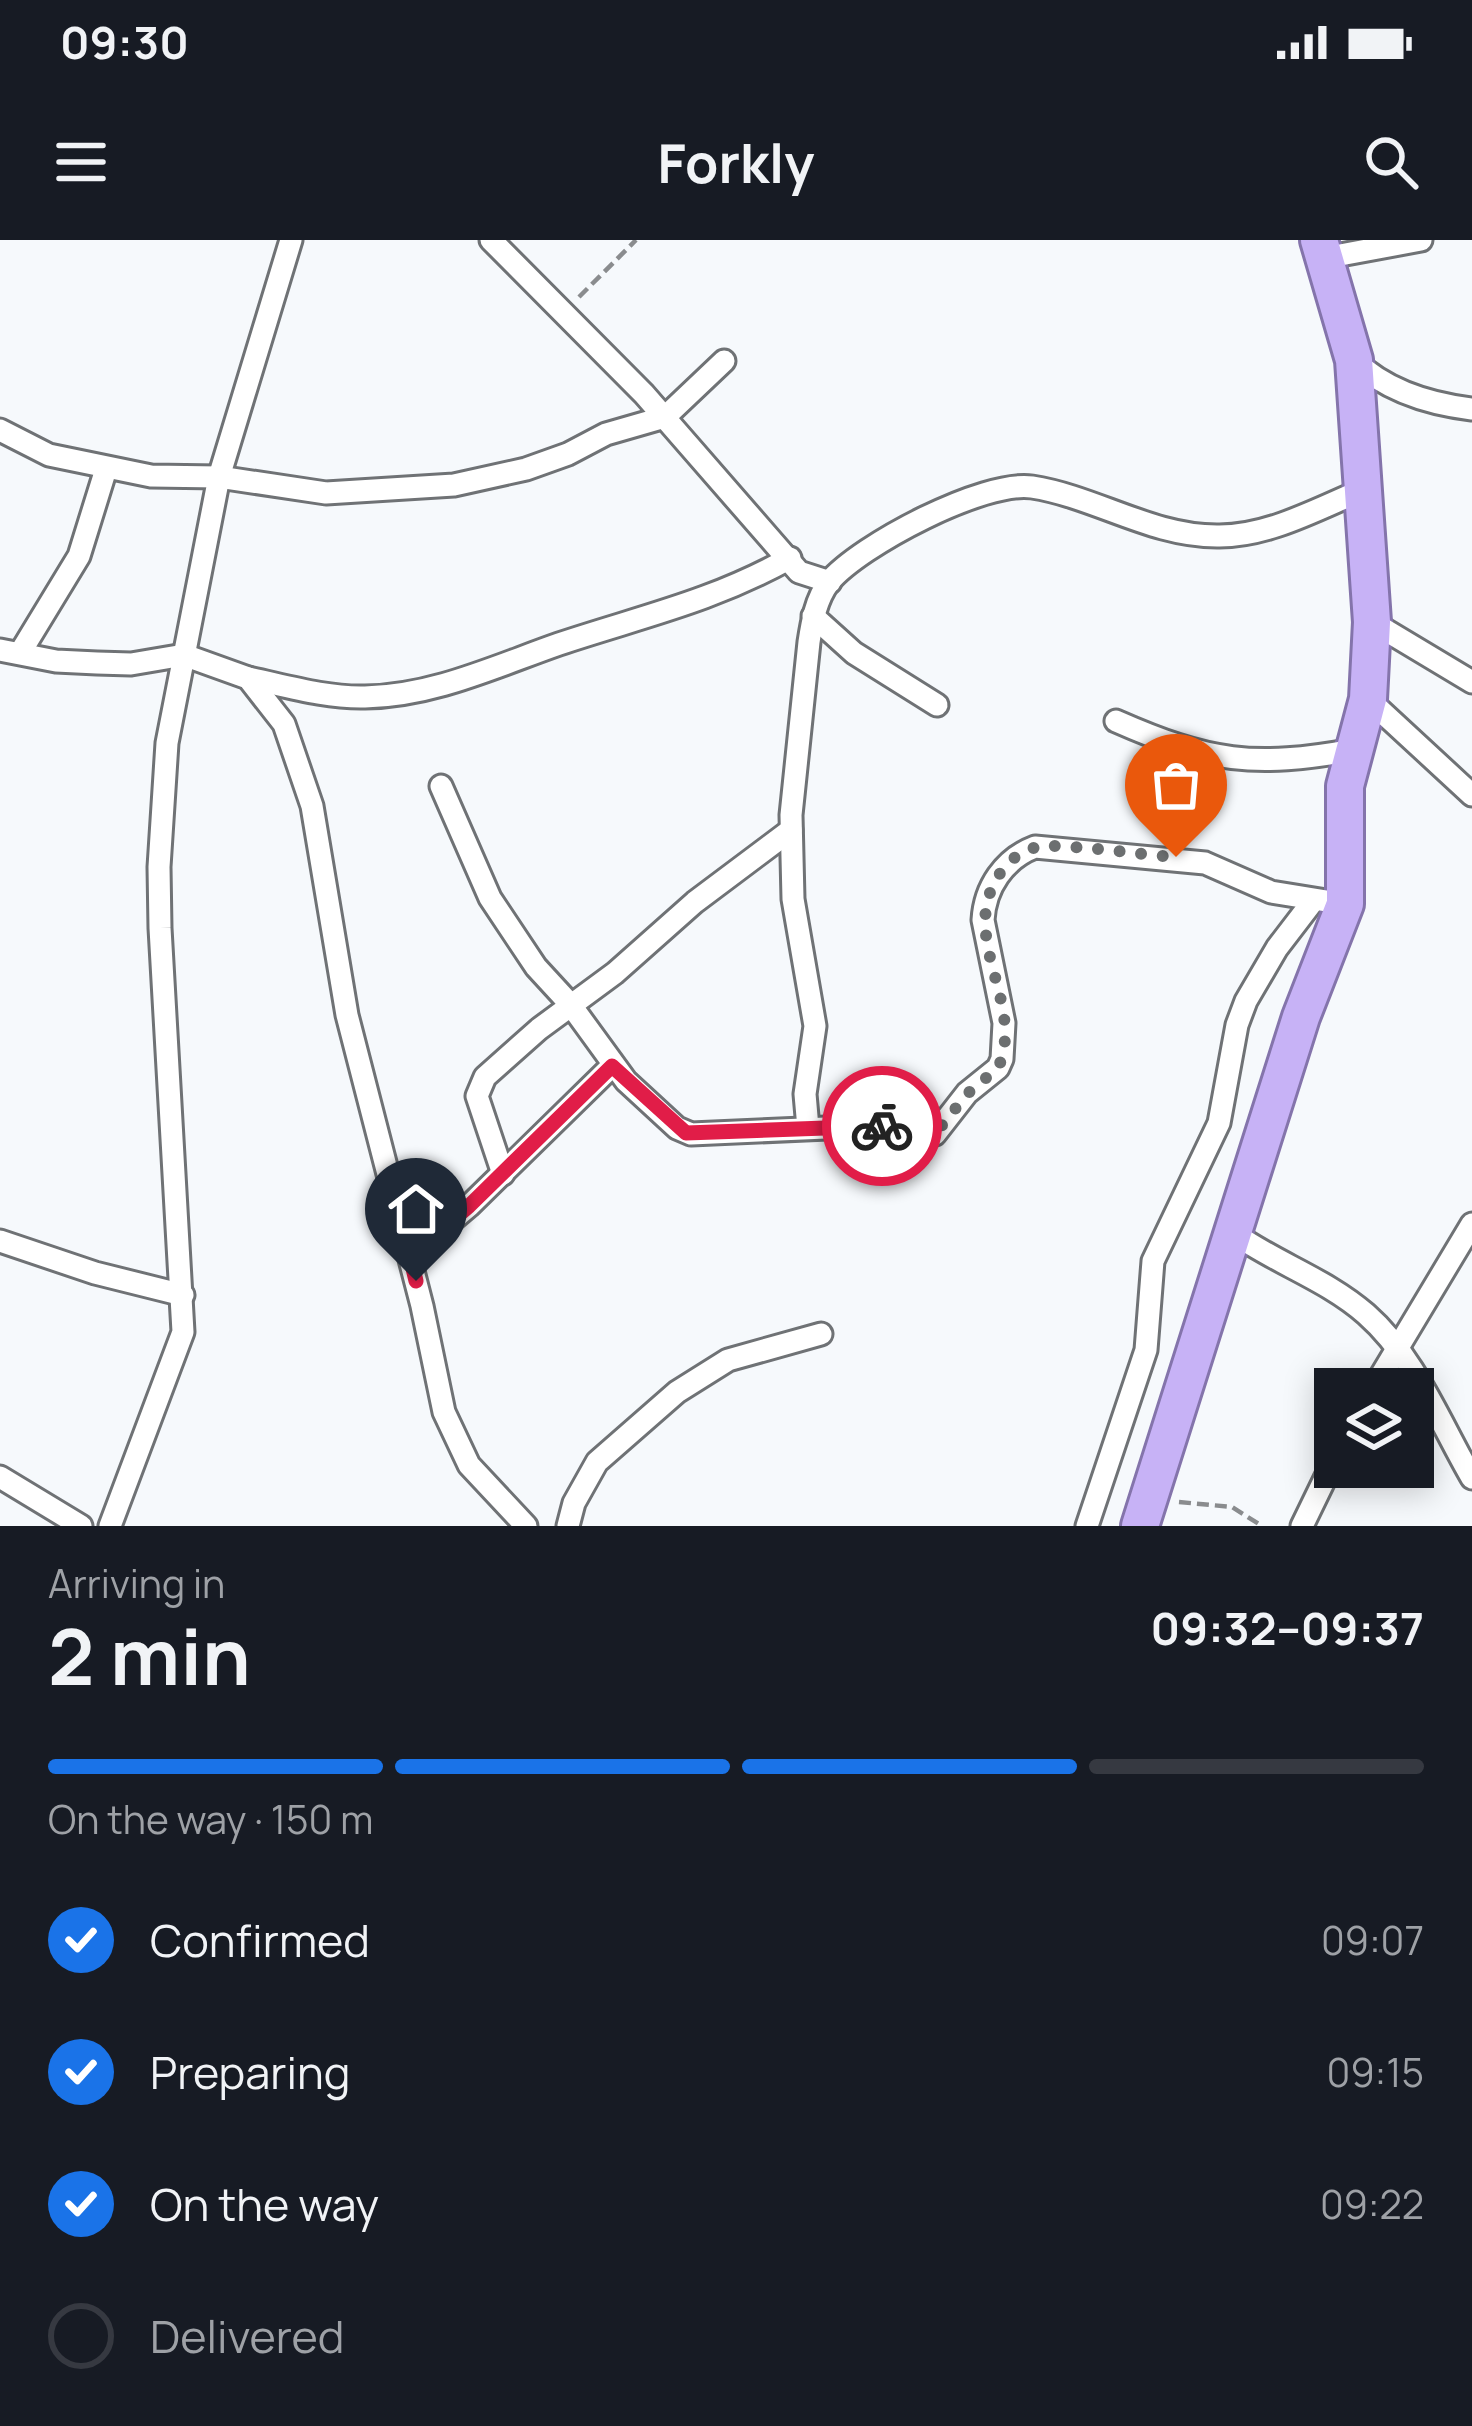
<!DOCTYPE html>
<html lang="en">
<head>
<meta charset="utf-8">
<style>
	body { margin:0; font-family:Manrope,sans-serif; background:#242831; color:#f1f3f6; height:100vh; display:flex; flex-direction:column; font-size:45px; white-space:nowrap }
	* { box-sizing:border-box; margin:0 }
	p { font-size:39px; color:#9ea1a6 }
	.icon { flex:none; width:66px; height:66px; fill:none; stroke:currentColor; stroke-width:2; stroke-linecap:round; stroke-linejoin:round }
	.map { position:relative; height:1286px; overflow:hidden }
	.sheet { display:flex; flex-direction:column; background:#171b24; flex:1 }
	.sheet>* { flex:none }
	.fabs { position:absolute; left:1314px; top:1128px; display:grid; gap:24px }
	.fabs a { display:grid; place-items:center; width:120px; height:120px; border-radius:0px; background:#171b24; box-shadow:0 6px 30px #0003; font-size:60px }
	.pin { position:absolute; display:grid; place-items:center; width:102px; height:102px; color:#fff; margin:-123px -51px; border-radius:50% 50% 50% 0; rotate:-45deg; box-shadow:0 0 12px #0007 }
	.pin .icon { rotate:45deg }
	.courier { position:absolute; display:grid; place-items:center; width:120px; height:120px; margin:-60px; border:9px solid #e11d48; border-radius:50%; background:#fff; color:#222; box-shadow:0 3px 15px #0007 }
	.overview em { font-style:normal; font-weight:700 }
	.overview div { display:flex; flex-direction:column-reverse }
	.overview { display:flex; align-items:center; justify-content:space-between; height:204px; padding:0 48px }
	h1 { font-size:78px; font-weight:700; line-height:90px }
	.bar { display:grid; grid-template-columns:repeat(4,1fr); gap:18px 12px; align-content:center; height:144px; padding:0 48px }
	.bar i { height:15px; border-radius:9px; background:#363941 }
	.bar .active { background:#1a73e8 }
	.bar p { grid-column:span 4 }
	ol { padding:0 48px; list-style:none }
	li { display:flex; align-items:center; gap:36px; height:132px }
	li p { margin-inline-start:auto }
	li .icon { padding:12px; border-radius:50%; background:#1a73e8; color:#fff; stroke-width:4 }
	li:last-child { color:#9ea1a6 }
	li i { width:66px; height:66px; border:6px solid #363941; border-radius:50% }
	.status { display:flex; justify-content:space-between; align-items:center; height:84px; padding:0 60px; background:#171b24; direction:ltr }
	.status svg { height:33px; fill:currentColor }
	header { display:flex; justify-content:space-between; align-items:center; height:156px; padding:0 48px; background:#171b24; font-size:54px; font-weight:700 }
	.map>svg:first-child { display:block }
</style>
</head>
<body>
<div class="status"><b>09:30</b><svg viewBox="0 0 49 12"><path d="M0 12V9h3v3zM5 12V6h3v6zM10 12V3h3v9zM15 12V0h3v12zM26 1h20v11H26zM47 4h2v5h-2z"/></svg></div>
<header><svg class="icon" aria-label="menu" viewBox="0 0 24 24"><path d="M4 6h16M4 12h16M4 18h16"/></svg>Forkly<svg class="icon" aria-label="search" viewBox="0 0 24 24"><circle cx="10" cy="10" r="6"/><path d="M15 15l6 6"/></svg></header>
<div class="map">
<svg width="1472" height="1286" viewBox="0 0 1472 1286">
	<rect width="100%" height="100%" fill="#f6f9fc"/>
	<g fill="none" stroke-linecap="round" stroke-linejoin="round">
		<!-- minor casing -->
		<g stroke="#6f7275" stroke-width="27">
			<g id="minor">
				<polyline points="491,0 644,154 799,332 830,342"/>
				<polyline points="1324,18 1421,0"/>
				<path d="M 1354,120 C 1385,150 1430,164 1472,169"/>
				<polyline points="0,190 49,215 151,236 219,237 326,253 454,245 526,229 568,214 606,194 665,177 724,121"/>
				<polyline points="813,376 854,413 937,465"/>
				<polyline points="1372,382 1472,442"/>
				<polyline points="0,410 56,421 97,423 131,424 184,415 248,438 284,484 312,566 347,775 422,1066 444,1172 469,1225 526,1286"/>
				<polyline points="20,413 79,316 106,229"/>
				<path d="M 248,438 C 286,446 326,458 365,457 C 433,456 496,426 559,404 C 643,376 711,362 790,318"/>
				<polyline points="1368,459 1472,555"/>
				<path d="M 1116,481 C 1209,522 1254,528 1353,510"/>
				<path d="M 441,546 L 490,658 L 536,727 L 570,764 L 626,841 L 677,888 L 691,894 L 872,886 L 935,894 L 967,853 L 998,828 L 1002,819 L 1004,783 L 983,680 C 985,647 1004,619 1035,607 L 1205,623 L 1271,652 L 1345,664"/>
				<path d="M 808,888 L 805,854 L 815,786 L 793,659 L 791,575 L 809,402 C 812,382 816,359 829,342 C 860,305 984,240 1032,247 C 1096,257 1151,296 1217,296 C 1268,297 1319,268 1365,249"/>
				<polyline points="503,934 477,856 485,837 539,789 615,733 695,662 791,590"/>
				<path d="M 1232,992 C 1275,1023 1326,1039 1366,1074 C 1415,1117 1440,1183 1472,1238"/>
				<polyline points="0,1001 95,1033 183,1055"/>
				<polyline points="410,1016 469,966 612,826"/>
				<polyline points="1373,1149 1472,984"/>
				<polyline points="0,1237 81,1286"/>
				<polyline points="110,1286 183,1092 160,688 159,627 167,503 219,237 291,0"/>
				<polyline points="568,1286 574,1263 597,1222 677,1152 728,1120 821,1094"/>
				<polyline points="1087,1286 1146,1110 1153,1021 1219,883 1237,785 1246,761 1277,708 1313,661"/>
				<polyline points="1302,1286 1335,1218"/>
			</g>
		</g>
		<!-- trunk casing -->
		<g stroke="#8474ab" stroke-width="42">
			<polyline id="trunk" points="1140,1286 1301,777 1345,664 1345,546 1368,459 1372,382 1354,120 1319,0"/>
		</g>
		<!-- path -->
		<g stroke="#8a8c8e" stroke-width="4.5" stroke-dasharray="12 6" stroke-linecap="butt">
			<polyline points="579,57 636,0"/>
			<polyline points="1179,1262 1232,1267 1262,1286"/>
		</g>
		<!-- minor -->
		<use href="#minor" stroke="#fff" stroke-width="21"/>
		<!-- trunk -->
		<use href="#trunk" stroke="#c7b2f6" stroke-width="36"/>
	</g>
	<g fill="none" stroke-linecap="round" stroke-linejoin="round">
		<!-- done -->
		<path stroke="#6c6f70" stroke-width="12" stroke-dasharray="0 21.6" d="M 882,886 L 935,894 L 967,854 L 998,828 C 1027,763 955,696 1001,632 C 1012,617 1028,606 1047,606 C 1088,606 1135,614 1176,617"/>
		<!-- route -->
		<polyline stroke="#e11d48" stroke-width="15" points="416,1041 410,1016 469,966 612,826 686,893 882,886"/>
	</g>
</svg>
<div class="fabs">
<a><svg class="icon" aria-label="layers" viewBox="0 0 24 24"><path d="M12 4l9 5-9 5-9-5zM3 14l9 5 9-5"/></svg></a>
</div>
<div class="pin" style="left:1176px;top:617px;background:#ea580c"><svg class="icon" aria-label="bag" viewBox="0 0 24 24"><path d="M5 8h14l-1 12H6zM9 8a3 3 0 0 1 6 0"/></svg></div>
<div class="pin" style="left:416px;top:1041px;background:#1f2937"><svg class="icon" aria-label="home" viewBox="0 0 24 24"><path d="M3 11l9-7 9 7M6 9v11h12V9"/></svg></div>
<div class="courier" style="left:882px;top:886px"><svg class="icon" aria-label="bike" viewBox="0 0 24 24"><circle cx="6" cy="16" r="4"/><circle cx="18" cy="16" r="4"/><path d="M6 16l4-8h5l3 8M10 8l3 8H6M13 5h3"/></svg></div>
</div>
<section class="sheet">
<div class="overview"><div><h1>2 min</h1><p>Arriving in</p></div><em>09:32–09:37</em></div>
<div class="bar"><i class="active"></i><i class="active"></i><i class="active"></i><i></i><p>On the way · 150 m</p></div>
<ol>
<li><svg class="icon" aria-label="check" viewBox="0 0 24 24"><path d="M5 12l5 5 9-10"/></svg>Confirmed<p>09:07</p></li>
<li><svg class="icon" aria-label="check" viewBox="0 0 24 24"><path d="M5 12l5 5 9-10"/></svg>Preparing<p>09:15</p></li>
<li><svg class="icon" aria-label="check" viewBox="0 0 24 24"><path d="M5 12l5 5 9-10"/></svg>On the way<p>09:22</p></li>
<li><i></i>Delivered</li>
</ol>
</section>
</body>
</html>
